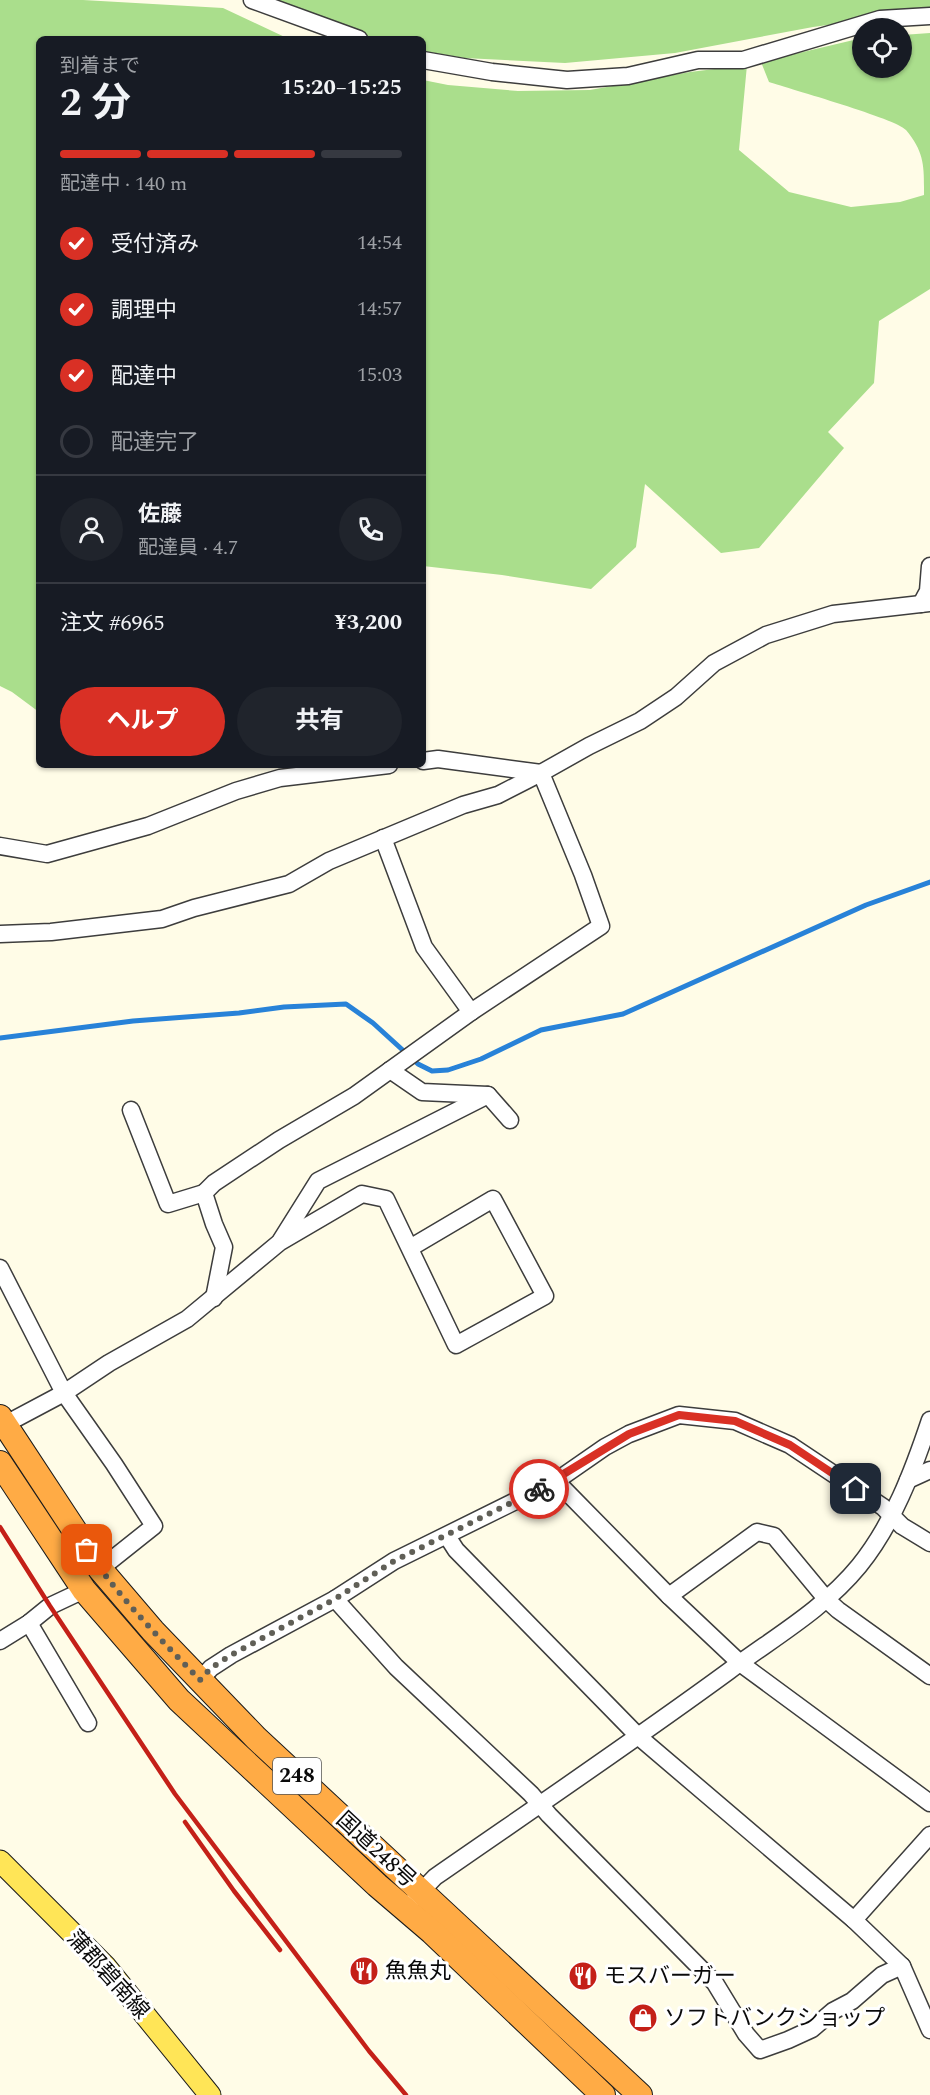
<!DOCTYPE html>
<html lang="ja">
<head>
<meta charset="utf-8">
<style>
	body { margin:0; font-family:Spectral,"Noto Sans JP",serif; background:#20242c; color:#f1f3f6; height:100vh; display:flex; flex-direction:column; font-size:22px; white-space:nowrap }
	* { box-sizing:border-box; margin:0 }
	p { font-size:20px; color:#9ea1a6 }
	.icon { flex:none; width:33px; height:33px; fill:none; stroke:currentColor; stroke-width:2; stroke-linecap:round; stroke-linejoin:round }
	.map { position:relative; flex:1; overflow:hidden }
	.details { position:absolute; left:36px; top:36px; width:390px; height:732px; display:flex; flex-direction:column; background:#171b24; border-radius:9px; box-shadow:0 2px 4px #0004 }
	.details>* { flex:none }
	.tools { position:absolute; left:852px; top:18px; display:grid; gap:12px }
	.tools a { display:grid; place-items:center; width:60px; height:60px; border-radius:50%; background:#171b24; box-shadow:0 2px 4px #0004; font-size:30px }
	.pin { position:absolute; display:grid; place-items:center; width:51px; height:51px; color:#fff; margin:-26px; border-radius:12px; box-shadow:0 3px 9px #0006 }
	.courier { position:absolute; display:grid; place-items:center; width:60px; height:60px; margin:-30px; border:4px solid #d93025; border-radius:50%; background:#fff; color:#222; box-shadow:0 2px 8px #0007 }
	.summary em { font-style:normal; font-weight:700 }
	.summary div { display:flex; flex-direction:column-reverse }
	.summary { display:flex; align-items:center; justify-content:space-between; height:102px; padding:0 24px }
	h1 { font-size:39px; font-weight:700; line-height:45px }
	.bar { display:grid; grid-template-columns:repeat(4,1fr); gap:9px 6px; align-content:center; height:72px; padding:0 24px }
	.bar i { height:8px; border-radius:4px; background:#363941 }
	.bar .active { background:#d93025 }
	.bar p { grid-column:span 4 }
	.line { display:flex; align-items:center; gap:15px; padding:0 24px; border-top:2px solid #363941 }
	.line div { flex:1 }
	.round { display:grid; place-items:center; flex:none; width:63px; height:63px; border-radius:32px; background:#20242c }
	ol { padding:0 24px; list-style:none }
	li { display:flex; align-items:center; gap:18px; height:66px }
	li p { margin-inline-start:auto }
	li .icon { padding:6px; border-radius:50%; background:#d93025; color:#fff; stroke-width:4 }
	li:last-child { color:#9ea1a6 }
	li i { width:33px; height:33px; border:3px solid #363941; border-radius:50% }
	.action { display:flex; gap:12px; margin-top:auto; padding:12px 24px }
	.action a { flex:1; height:69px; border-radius:36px; background:#d93025; color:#fff; font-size:24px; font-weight:700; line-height:69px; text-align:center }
	.action a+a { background:#20242c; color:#f1f3f6 }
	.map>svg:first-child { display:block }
</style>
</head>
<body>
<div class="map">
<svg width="930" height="2095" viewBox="0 0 930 2095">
	<rect width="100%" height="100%" fill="#fffce7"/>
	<!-- forest -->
	<g fill="#aade8c">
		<polygon points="0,0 83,0 223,8 289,39 39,39 39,712 12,692 0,686"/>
		<polygon points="277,0 930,0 930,11 813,27 675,53 565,63 464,58 423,51 423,39 368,39"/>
		<path d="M 930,33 L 930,289 L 879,321 L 874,383 L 828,432 L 844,448 L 759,548 L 721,553 L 645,484 L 636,547 L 591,589 L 502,575 L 423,566 L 423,80 L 448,85 L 518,91 L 590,90 L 690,72 L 747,65 L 739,150 L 789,192 L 851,207 L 900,202 L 924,195 C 924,167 925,153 906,130 C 897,119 790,89 769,82 L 761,62 L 862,38 L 862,68 L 902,68 L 902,35 Z"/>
	</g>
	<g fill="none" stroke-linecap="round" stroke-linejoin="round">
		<!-- stream -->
		<polyline stroke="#2882d8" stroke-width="5" points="0,1038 133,1021 239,1013 284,1007 346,1004 373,1023 418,1064 432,1071 448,1070 481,1059 541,1030 623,1014 866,905 930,882"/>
		<!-- minor casing -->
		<g stroke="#3d3d3d" stroke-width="19">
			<g id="minor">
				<polyline points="252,0 359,39"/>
				<polyline points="423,60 492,72 567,80 628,76 698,60 743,60 880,19 930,16"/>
				<polyline points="921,604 928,591 930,566"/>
				<polyline points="423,761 438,759 541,773"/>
				<polyline points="383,838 424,947 471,1012"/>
				<polyline points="0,846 47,854 148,826 236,791 280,778 389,765"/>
				<polyline points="0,934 51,932 162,919 194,908 289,884 329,861 463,805 498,795 541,773 589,746 640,721 676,697 714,663 766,635 833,614 930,603"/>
				<polyline points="390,1070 422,1092 488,1095 510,1120"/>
				<polyline points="131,1110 168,1204 204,1193"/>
				<polyline points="281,1240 318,1181 488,1095"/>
				<polyline points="0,1268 64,1393 114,1464 154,1526 100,1569"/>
				<polyline points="214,1298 224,1247 214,1224 204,1193 214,1183 279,1140 354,1096 471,1012 601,926 583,875 541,773"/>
				<polyline points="0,1427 64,1393 109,1363 187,1319 280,1242 362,1194 386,1199 456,1345 545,1296 493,1199 410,1248"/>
				<polyline points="908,1480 930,1470"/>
				<polyline points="556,1481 669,1596 740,1663 930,1803"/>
				<polyline points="447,1536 456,1550 639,1737 854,1920 902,1966 930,2030"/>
				<polyline points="669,1596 757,1532 774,1536 827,1600 838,1610 930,1676"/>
				<polyline points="335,1599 396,1667 531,1794 549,1815 715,1983 746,2034 760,2050 788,2040 812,2029 833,2011 852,2001 882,1975 902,1966"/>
				<polyline points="29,1623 88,1723"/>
				<polyline points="0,1641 29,1623 50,1606 84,1590"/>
				<polyline points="200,1680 211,1668 231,1655 335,1599 394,1561 556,1481 605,1447 629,1434 679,1415 735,1421 790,1445 883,1507 902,1526 930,1543"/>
				<path d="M 415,1898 L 435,1877 C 533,1809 632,1742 729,1671 C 773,1638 823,1610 859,1566 C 893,1524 913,1471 930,1420"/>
				<polyline points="854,1920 930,1835"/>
			</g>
		</g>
		<!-- major casing -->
		<g stroke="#1b1b1b" stroke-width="23">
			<polyline id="major" points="0,1861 106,1967 210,2095"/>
		</g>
		<!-- highway casing -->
		<g stroke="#1b1b1b" stroke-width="26">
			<g id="highway">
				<polyline points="0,1417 100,1569 153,1631 256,1738 640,2095"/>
				<polyline points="0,1463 84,1590 179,1700 377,1885 432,1932 603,2095"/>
			</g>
		</g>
		<!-- minor -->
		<use href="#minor" stroke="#fff" stroke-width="16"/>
		<!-- major -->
		<use href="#major" stroke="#ffe557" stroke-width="21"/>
		<!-- highway -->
		<use href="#highway" stroke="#ffab45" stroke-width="24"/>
		<!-- rail -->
		<g stroke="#c42018" stroke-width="4.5">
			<polyline points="0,1527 50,1606 175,1794 369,2051 406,2095"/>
			<polyline points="185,1822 234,1891 280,1950"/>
		</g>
	</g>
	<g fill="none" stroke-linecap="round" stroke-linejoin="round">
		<!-- done -->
		<path stroke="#605f57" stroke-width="6" stroke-dasharray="0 10.8" d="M 87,1550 C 119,1597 160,1639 200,1680 L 211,1668 L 231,1655 L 335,1599 L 394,1561 L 539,1489"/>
		<!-- route -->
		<polyline stroke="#d93025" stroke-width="8" points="539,1489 629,1434 679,1415 735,1421 790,1445 856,1489"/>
	</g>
	<!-- icons -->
	<defs>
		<g id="restaurant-disc" transform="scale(1.5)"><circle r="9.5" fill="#c42018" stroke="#fff"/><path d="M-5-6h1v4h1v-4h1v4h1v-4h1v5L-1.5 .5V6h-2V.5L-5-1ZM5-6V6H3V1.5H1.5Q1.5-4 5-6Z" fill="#fff"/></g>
		<g id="shop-disc" transform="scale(1.5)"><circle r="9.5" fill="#c42018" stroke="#fff"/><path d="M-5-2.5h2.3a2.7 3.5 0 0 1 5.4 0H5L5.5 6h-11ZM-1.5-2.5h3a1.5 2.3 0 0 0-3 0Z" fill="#fff"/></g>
	</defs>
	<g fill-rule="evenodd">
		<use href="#restaurant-disc" x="364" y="1971"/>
		<use href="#restaurant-disc" x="583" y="1976"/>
		<use href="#shop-disc" x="643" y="2018"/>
	</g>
	<g text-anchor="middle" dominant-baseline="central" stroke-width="6" stroke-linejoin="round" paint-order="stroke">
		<!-- shield labels -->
		<rect fill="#fff" stroke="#545454" stroke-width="1.5" x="273" y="1758" width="48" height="36" rx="4.5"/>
		<g font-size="21" font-weight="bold" fill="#0a0a0a">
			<text x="297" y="1776">248</text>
		</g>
		<!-- street labels -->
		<g font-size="22" fill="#0a0a0a" stroke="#fff">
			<text transform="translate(376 1850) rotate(43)">国道248号</text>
			<text transform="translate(108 1975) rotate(48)">蒲郡碧南線</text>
		</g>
		<!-- poi labels -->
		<g font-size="22" fill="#0a0a0a" stroke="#fff" text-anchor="start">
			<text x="385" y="1971">魚魚丸</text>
			<text x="604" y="1976">モスバーガー</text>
			<text x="664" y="2018">ソフトバンクショップ</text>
		</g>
	</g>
</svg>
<div class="tools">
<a><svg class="icon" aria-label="locate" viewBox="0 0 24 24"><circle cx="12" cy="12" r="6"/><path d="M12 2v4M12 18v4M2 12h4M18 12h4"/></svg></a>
</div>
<div class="pin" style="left:87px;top:1550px;background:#ea580c"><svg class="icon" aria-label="bag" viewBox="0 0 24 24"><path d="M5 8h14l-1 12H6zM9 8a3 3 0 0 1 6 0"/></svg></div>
<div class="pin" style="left:856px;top:1489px;background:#1f2937"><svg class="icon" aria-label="home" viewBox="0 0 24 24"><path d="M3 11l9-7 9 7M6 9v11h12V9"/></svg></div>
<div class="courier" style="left:539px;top:1489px"><svg class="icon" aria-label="bike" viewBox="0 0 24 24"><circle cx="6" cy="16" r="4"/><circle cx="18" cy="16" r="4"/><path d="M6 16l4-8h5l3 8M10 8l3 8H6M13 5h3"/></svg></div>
<section class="details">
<div class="summary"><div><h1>2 分</h1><p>到着まで</p></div><em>15:20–15:25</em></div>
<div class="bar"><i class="active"></i><i class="active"></i><i class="active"></i><i></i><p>配達中 · 140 m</p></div>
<ol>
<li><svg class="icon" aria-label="check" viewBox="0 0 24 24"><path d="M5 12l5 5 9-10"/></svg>受付済み<p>14:54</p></li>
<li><svg class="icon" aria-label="check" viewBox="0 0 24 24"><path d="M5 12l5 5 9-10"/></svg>調理中<p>14:57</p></li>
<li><svg class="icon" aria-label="check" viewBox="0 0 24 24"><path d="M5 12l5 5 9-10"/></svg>配達中<p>15:03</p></li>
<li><i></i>配達完了</li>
</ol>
<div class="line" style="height:108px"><a class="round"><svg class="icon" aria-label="person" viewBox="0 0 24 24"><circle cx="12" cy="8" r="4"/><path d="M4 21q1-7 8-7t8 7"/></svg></a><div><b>佐藤</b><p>配達員 · 4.7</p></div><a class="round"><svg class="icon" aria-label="phone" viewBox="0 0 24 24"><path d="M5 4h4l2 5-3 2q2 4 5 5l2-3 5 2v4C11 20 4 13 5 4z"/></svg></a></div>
<div class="line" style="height:78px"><div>注文 #6965</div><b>¥3,200</b></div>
<div class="action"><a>ヘルプ</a><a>共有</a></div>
</section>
</div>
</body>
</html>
